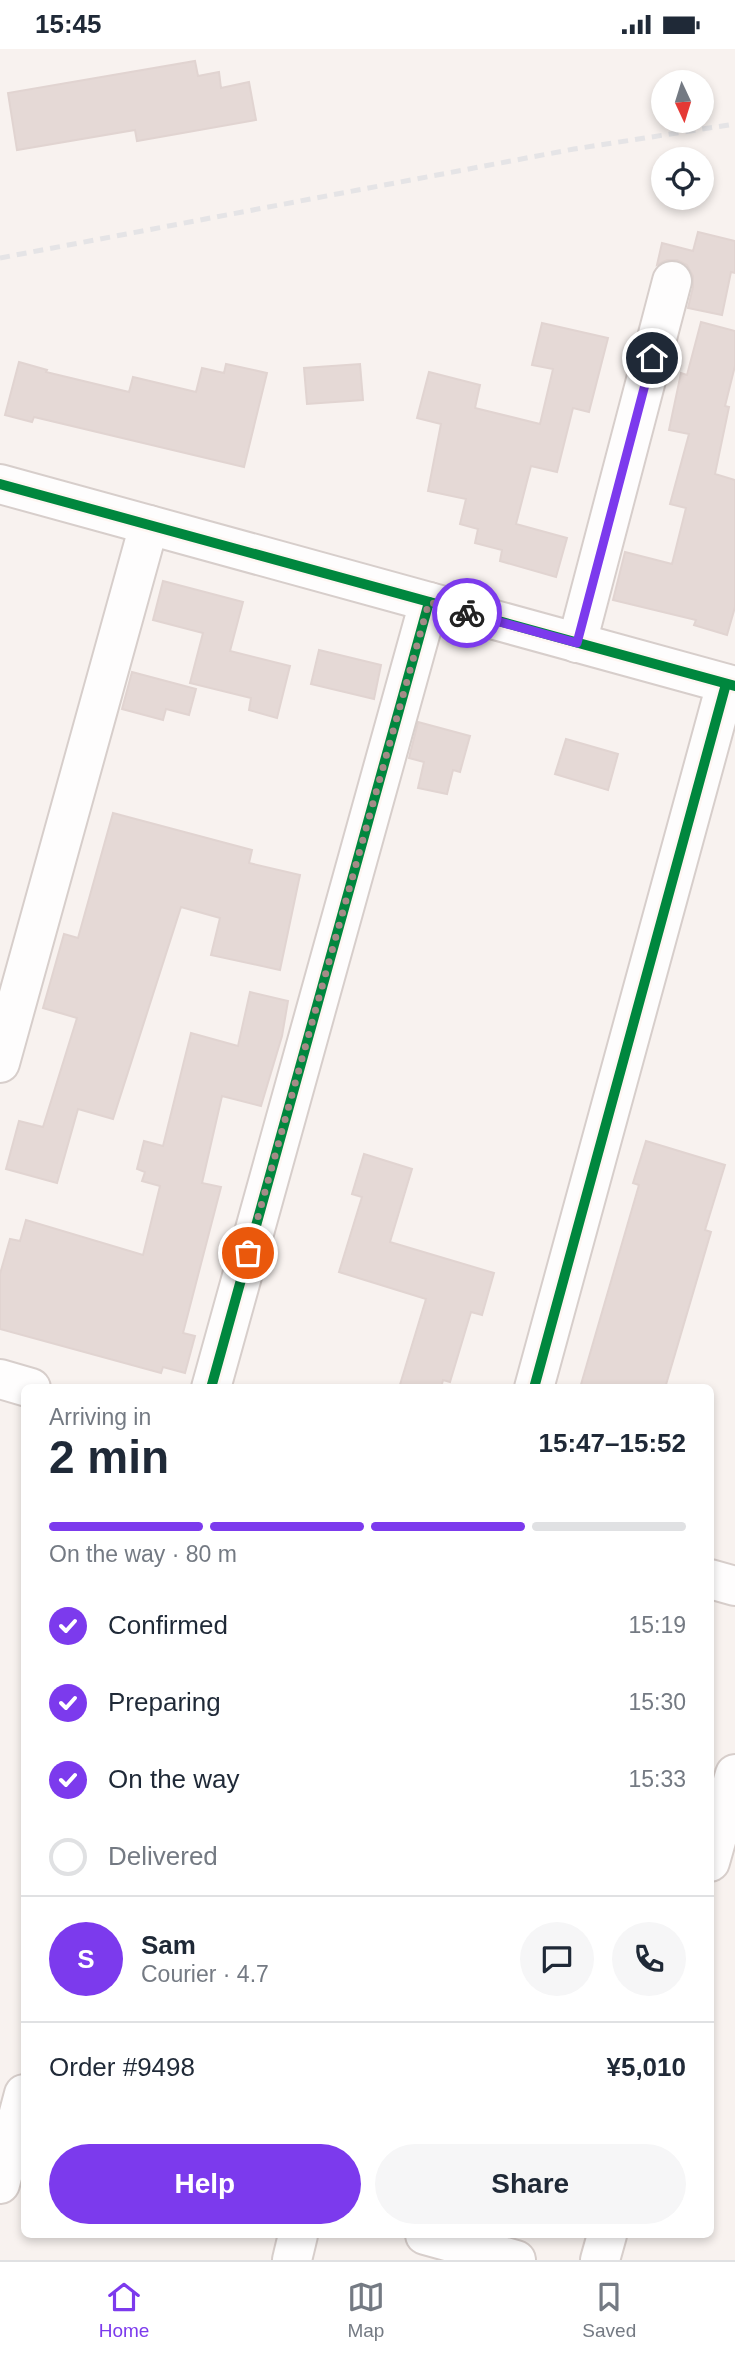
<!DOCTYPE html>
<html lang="en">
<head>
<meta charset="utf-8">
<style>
	body { margin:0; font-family:Arial,sans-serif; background:#f6f6f7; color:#1f2937; height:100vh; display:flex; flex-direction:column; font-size:26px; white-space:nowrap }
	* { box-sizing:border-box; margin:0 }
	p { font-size:23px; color:#747a83 }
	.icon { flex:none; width:38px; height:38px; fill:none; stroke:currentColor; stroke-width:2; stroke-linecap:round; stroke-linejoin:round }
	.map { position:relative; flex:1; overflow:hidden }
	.drawer { position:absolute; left:21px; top:1335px; width:693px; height:854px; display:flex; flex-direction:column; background:#fff; border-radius:10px; box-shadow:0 4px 10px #0003 }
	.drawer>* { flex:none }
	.needle { width:46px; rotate:176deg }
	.tools { position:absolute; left:651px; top:21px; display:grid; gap:14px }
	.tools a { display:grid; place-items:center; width:63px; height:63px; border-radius:50%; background:#fff; box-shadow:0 4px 10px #0003; font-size:35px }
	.pin { position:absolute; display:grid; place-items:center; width:60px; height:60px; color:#fff; margin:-30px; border:4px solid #fff; border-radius:50%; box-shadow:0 2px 7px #0007 }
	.courier { position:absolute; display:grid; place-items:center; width:70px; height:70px; margin:-35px; border:5px solid #7c3aed; border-radius:50%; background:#fff; color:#222; box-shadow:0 2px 9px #0007 }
	.head em { font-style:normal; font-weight:700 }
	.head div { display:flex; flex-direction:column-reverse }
	.head { display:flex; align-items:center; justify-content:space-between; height:119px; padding:0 28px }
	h1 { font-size:46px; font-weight:700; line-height:52px }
	.bar { display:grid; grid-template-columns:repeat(4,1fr); gap:10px 7px; align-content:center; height:84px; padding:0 28px }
	.bar i { height:9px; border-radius:5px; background:#e0e1e3 }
	.bar .current { background:#7c3aed }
	.bar p { grid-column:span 4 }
	.line { display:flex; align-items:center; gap:18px; padding:0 28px; border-top:2px solid #e0e1e3 }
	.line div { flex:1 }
	.round { display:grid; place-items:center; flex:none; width:74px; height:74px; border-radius:37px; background:#f6f6f7 }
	ol { padding:0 28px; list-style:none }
	li { display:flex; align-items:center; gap:21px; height:77px }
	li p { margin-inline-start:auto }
	li .icon { padding:7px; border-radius:50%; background:#7c3aed; color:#fff; stroke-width:4 }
	li:last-child { color:#747a83 }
	li i { width:38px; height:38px; border:4px solid #e0e1e3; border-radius:50% }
	.button { display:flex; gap:14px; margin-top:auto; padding:14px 28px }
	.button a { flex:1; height:80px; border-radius:42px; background:#7c3aed; color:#fff; font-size:28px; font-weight:700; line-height:80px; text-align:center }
	.button a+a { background:#f6f6f7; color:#1f2937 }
	.status { display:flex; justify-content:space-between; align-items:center; height:49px; padding:0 35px; background:#fff; direction:ltr }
	.status svg { height:19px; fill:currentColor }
	.menu { display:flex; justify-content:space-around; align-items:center; height:98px; border-top:2px solid #e0e1e3; background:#fff; font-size:19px; color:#747a83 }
	.menu a { display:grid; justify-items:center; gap:4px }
	.menu .current { color:#7c3aed }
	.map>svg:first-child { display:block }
</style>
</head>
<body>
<div class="status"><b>15:45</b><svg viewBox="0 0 49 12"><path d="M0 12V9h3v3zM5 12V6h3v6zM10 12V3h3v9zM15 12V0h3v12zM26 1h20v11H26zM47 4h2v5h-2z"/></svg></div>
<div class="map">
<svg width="735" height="2211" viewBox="0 0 735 2211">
	<rect width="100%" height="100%" fill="#f8f2ef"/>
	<!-- building -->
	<g fill="#e5d9d6" stroke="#e1d4d1" stroke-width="2">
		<polygon points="195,12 198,27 219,23 221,39 249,33 256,71 137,92 135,81 17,101 8,44"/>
		<polygon points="698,183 735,192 735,224 731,223 722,266 688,259 693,238 693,227 687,216 677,211 667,211 657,216 662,194 693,202"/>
		<polygon points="701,273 735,282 735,317 725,357 729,358 715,425 735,431 735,558 727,586 694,576 696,571 613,551 625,503 672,515 686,459 670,455 689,385 669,381 681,324 687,326"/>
		<polygon points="542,274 608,289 589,363 573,359 557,423 531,417 516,475 567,489 556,528 500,512 502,501 475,494 478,480 460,475 466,450 428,442 441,375 417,369 429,323 480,336 475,359 540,375 553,320 532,316"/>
		<polygon points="19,313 47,321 46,323 129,343 133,328 196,343 202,319 224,324 226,315 267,324 244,418 34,368 32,373 5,366"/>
		<polygon points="360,315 363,351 307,355 304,319"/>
		<polygon points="163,532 243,553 230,602 290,617 277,669 249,661 251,649 190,634 203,584 153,571"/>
		<polygon points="319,601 381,616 374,650 311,635"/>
		<polygon points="132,623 196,640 189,666 166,660 163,671 122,660"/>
		<polygon points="418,673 470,687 460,723 453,721 447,745 418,739 424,713 409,709"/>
		<polygon points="566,690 618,705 608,741 555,725"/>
		<polygon points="113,764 252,801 249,814 300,826 280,921 211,906 220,869 181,858 113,1070 78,1060 57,1134 6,1120 19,1072 43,1078 77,969 43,959 64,885 78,889"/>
		<polygon points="250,943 288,952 282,987 261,1057 222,1047 202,1134 221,1138 183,1284 195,1287 185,1324 163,1318 161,1324 0,1280 0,1225 10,1190 20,1192 26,1171 143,1206 160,1137 142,1132 145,1123 137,1120 144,1092 163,1097 191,984 238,997"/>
		<polygon points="646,1092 725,1116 705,1181 711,1183 665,1339 580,1339 639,1136 633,1134"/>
		<polygon points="364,1105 412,1120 390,1193 494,1224 482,1266 471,1263 450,1333 443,1331 441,1339 399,1339 426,1250 339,1223 362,1148 352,1145"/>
	</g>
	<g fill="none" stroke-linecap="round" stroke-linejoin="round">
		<!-- minor casing -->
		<g stroke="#d7cecb" stroke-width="42">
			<g id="minor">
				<polyline points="0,435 735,637"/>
				<polyline points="577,594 672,232"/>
				<polyline points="0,1014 149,476"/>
				<polyline points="0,1330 31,1339"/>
				<polyline points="211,1339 429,553"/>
				<polyline points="534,1339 726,635"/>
				<polyline points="710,1530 735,1537"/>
				<polyline points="710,1813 735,1725"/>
				<polyline points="0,2135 24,2045"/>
				<polyline points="425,2186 516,2211"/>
				<polyline points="292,2211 298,2186"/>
				<polyline points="600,2211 607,2186"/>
			</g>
		</g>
		<!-- minor -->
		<use href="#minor" stroke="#fefdfd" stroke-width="38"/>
		<!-- rail -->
		<polyline stroke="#e5e4e6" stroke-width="5" stroke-dasharray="10 7" stroke-linecap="butt" points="0,209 574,100 735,75"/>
		<!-- cycleway casing -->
		<g stroke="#fef6f2" stroke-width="15">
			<g id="cycleway">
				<polyline points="0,435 735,637"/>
				<polyline points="211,1339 429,553"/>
				<polyline points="534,1339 726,635"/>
			</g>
		</g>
		<!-- cycleway -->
		<use href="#cycleway" stroke="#00873e" stroke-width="10"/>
	</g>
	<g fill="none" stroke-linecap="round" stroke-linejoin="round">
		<!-- done -->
		<polyline stroke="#a48b87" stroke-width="7" stroke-dasharray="0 12.6" points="248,1204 429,553 467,564"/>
		<!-- route -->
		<polyline stroke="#7c3aed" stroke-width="9" points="467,564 577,594 652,309"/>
	</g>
</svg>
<div class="tools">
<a><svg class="needle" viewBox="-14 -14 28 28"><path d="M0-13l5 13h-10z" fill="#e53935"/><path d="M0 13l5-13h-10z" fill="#747a83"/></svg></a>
<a><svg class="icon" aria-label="locate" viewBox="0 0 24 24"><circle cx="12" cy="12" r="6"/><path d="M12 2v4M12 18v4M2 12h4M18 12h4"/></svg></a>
</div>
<div class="pin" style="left:248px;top:1204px;background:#ea580c"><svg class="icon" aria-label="bag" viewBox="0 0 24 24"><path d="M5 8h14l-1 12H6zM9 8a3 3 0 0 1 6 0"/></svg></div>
<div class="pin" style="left:652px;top:309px;background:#1f2937"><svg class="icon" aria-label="home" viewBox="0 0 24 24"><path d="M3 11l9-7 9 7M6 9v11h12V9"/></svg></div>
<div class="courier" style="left:467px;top:564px"><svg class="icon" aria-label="bike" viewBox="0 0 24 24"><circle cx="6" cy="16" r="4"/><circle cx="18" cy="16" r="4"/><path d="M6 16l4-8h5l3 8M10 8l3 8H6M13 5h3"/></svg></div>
<section class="drawer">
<div class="head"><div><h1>2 min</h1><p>Arriving in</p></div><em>15:47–15:52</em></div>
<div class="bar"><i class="current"></i><i class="current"></i><i class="current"></i><i></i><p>On the way · 80 m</p></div>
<ol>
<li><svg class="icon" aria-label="check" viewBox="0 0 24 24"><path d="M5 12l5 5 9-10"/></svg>Confirmed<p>15:19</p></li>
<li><svg class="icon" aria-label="check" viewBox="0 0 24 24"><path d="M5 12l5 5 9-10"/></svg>Preparing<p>15:30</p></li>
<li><svg class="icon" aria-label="check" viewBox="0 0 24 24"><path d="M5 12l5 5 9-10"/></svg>On the way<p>15:33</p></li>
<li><i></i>Delivered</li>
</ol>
<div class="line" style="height:126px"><b class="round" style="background:#7c3aed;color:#fff">S</b><div><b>Sam</b><p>Courier · 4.7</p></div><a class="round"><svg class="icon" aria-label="chat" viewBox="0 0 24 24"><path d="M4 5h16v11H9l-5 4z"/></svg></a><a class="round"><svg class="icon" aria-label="phone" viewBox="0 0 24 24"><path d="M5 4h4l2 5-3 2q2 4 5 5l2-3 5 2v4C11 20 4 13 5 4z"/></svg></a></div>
<div class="line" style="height:91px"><div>Order #9498</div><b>¥5,010</b></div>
<div class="button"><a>Help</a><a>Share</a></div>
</section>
</div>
<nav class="menu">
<a class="current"><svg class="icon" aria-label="home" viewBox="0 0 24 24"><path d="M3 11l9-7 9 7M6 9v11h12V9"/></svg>Home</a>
<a><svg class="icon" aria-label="map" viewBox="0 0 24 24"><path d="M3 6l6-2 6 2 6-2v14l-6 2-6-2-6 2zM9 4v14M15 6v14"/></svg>Map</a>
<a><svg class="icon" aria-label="saved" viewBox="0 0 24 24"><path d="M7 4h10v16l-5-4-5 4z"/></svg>Saved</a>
</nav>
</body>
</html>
